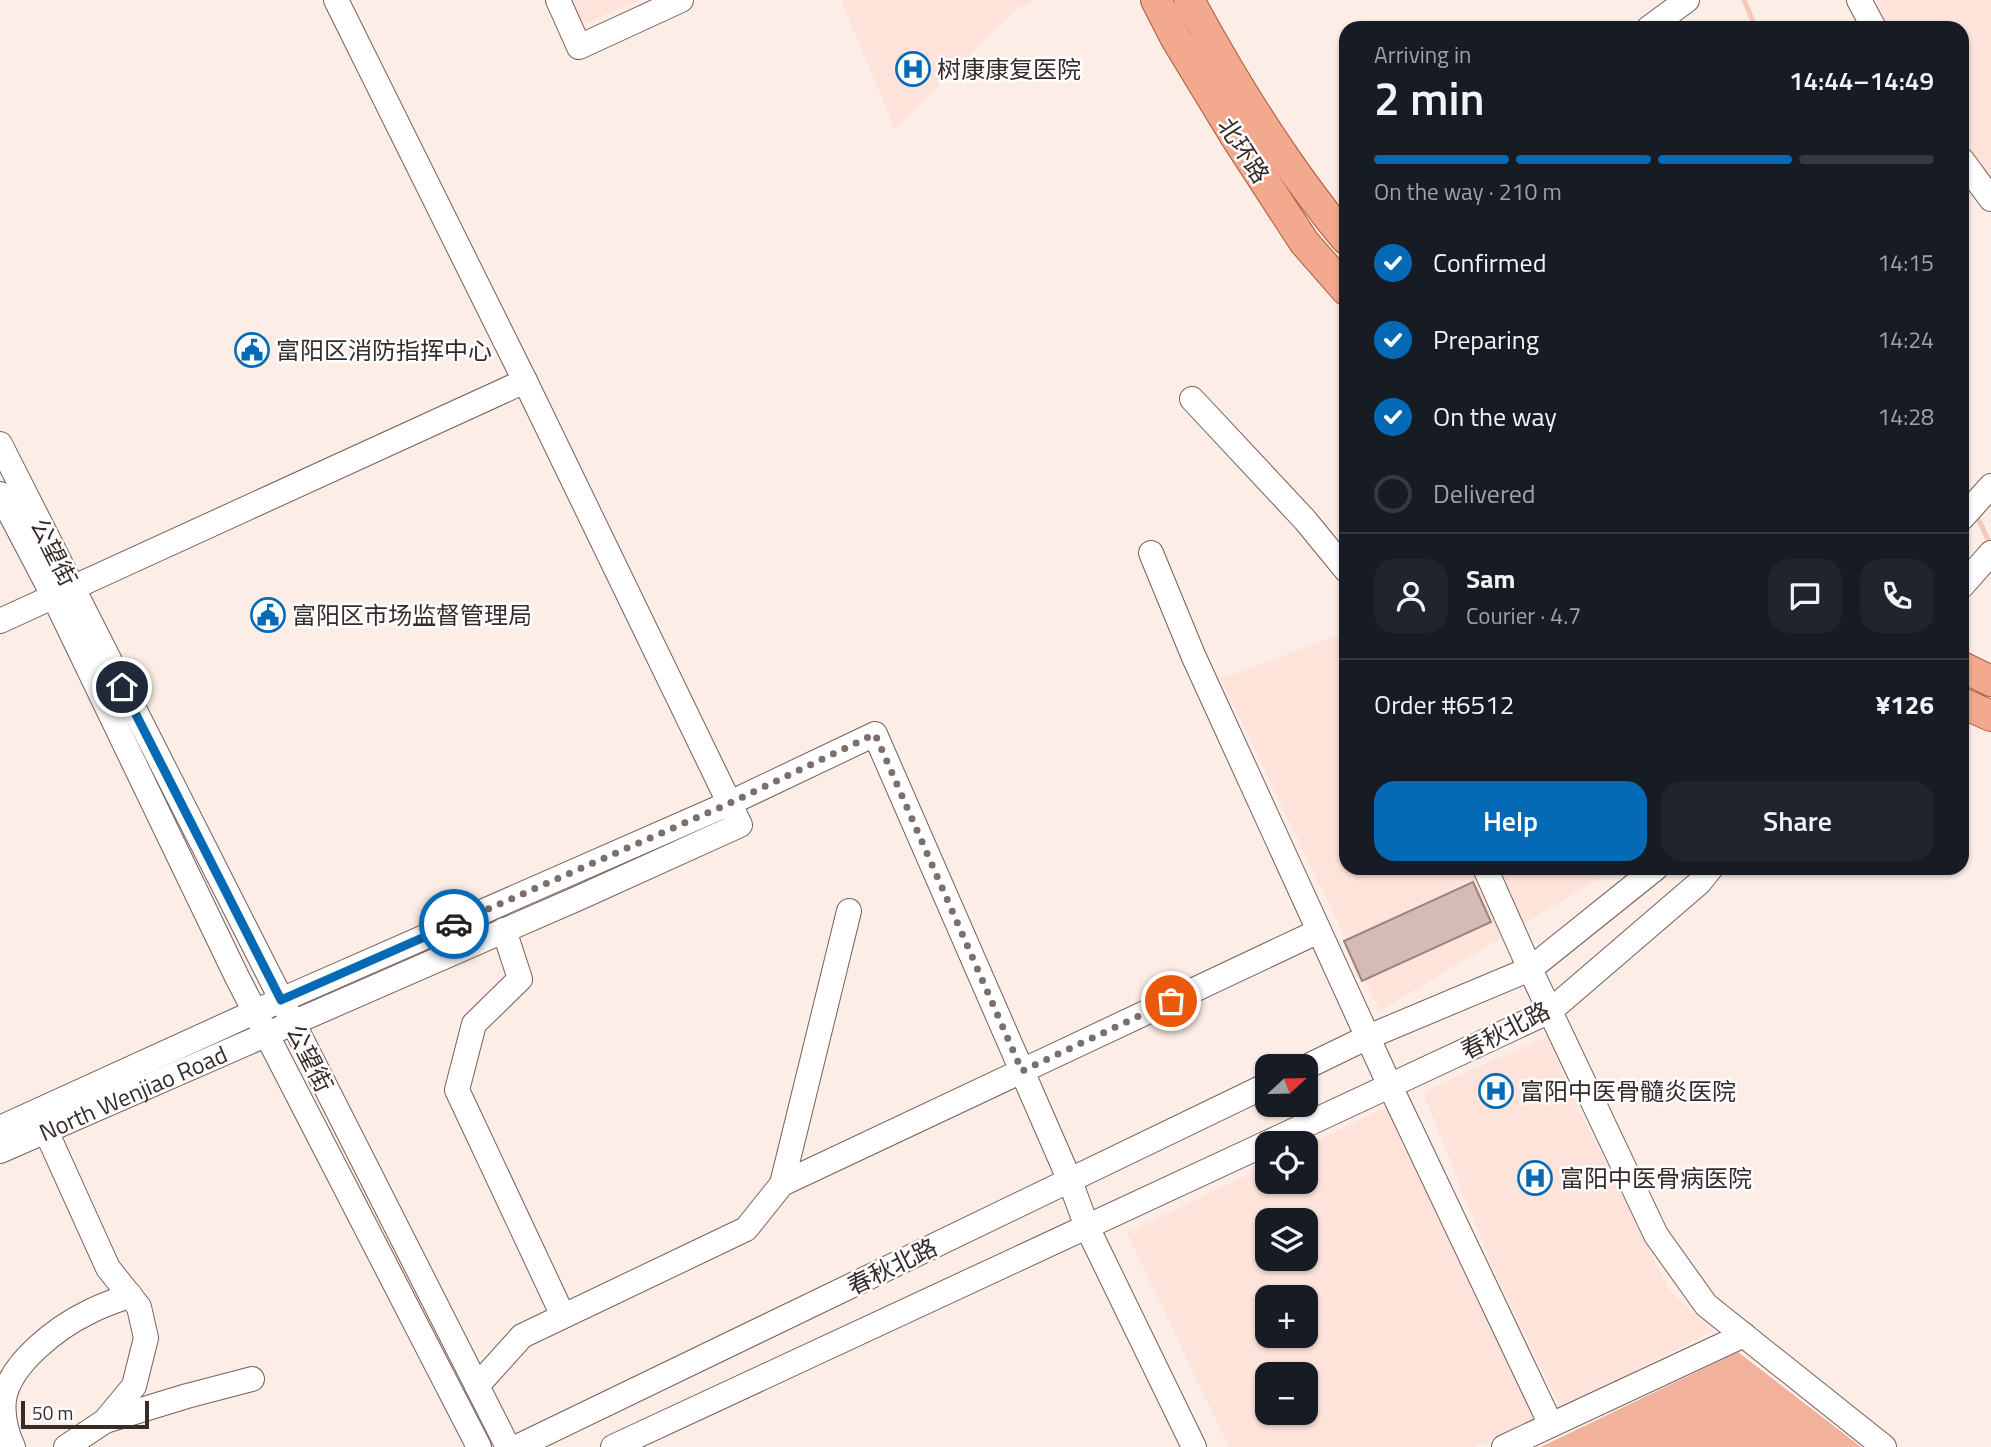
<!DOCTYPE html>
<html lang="en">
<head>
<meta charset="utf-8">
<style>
	body { margin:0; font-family:"Titillium Web","Noto Sans SC",sans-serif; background:#20242c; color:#f1f3f6; height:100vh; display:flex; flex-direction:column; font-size:26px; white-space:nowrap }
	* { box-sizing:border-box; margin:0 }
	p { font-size:23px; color:#9ea1a6 }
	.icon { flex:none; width:38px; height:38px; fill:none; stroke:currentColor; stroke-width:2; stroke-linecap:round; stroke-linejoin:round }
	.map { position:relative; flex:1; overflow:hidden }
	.sheet { position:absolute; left:1339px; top:21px; width:630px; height:854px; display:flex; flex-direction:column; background:#171b24; border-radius:21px; box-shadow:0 2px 5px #0004 }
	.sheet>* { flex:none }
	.needle { width:46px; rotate:68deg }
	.fabs { position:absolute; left:1255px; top:1054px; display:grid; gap:14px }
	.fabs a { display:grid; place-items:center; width:63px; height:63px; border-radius:14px; background:#171b24; box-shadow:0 2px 5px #0004; font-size:35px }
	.scale { position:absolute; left:21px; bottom:18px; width:128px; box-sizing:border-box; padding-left:7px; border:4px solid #352b28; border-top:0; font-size:19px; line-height:24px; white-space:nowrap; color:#352b28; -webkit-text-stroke:5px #fdfefd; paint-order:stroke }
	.pin { position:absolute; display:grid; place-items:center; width:60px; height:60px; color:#fff; margin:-30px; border:4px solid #fff; border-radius:50%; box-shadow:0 2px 7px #0007 }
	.courier { position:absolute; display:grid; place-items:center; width:70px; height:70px; margin:-35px; border:5px solid #056ab6; border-radius:50%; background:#fff; color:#222; box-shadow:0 2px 9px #0007 }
	.summary em { font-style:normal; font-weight:600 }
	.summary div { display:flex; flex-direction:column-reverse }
	.summary { display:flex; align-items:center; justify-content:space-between; height:119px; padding:0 35px }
	h1 { font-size:46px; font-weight:600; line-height:52px }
	.bar { display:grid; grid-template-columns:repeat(4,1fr); gap:10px 7px; align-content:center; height:84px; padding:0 35px }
	.bar i { height:9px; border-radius:5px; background:#363941 }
	.bar .current { background:#056ab6 }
	.bar p { grid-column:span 4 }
	.line { display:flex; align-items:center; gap:18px; padding:0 35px; border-top:2px solid #363941 }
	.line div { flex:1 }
	.round { display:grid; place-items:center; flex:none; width:74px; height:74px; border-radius:21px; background:#20242c }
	ol { padding:0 35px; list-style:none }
	li { display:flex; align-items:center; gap:21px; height:77px }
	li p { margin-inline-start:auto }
	li .icon { padding:7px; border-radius:50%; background:#056ab6; color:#fff; stroke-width:4 }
	li:last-child { color:#9ea1a6 }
	li i { width:38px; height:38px; border:4px solid #363941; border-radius:50% }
	.primary-button { display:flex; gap:14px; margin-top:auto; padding:14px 35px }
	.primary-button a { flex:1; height:80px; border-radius:21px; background:#056ab6; color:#fff; font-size:28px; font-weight:600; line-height:80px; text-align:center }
	.primary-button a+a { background:#20242c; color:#f1f3f6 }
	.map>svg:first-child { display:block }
</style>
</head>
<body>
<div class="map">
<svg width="1991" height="1447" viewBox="0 0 1991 1447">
	<rect width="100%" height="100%" fill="#fcede7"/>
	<!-- built -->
	<g fill="#fde3d9" fill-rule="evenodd">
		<polygon points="571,0 640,0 582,25"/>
		<polygon points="841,0 1036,0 1017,9 895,129"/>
		<polygon points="1875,0 1991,0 1991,201 1962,161 1962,28 1886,28"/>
		<polygon points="1346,632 1346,868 1617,868 1380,1011 1221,679"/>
		<polygon points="1547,1036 1569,1089 1670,1291 1713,1331 1561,1409 1494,1271 1423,1092"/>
		<path d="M 1390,1105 L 1535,1420 L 1475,1447 L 1229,1447 L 1127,1233 L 1267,1165 L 1267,1181 L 1306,1181 L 1306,1146 ZM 1267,1220 L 1306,1220 L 1306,1258 L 1267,1258 ZM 1267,1297 L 1306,1297 L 1306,1335 L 1267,1335 ZM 1267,1374 L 1306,1374 L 1306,1412 L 1267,1412 Z"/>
	</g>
	<!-- green -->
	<polygon fill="#f1b19a" points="1738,1352 1861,1447 1541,1447"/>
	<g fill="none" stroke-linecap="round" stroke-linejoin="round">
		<!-- stream -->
		<g stroke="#f5c8b8" stroke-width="5">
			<polyline points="1744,0 1756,28"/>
			<polyline points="1962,483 1969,499"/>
			<polyline points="1976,514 1991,546"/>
		</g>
	</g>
	<!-- building -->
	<polygon fill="#d4bcb4" stroke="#9b847c" stroke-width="2" points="1473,882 1491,922 1362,981 1344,941"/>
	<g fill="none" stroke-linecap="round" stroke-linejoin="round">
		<!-- minor casing -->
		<g stroke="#766059" stroke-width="26">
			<g id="minor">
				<polyline points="558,0 579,47 681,0"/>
				<polyline points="1859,0 1874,28"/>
				<polyline points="1649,28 1687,0"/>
				<polyline points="1962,160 1991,199"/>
				<polyline points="1192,399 1305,520 1346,570"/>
				<polyline points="0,444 508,1447"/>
				<polyline points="0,494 54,597 237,977 479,1447"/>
				<polyline points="1962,518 1991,486"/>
				<polyline points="1151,553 1193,655 1390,1086 1551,1425"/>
				<polyline points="1962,586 1991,553"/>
				<polyline points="0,621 525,381"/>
				<polyline points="1485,868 1530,969 1656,1235 1706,1305 1884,1447"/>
				<polyline points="504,930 520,979 474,1024 457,1090 563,1316"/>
				<polyline points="1306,1067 1368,1037 1530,969 1656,868"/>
				<polyline points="0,1128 281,1000 730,803 875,734 1070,1181 1087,1227 1194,1447"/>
				<polyline points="46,1131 108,1268 139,1307 146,1338 134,1386 105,1421 66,1447"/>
				<polyline points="1267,1143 1550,1011 1699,883 1711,868"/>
				<path id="s1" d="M 0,1151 L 581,897 L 740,825 L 525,381 L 336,0"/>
				<polyline points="782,1184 849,911"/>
				<polyline points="477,1386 522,1336 746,1229 782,1184 1319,931"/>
				<polyline points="105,1421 187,1396 252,1379"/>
				<path d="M 13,1447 C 6,1432 2,1416 4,1399 C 10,1363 58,1327 89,1312 C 102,1305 116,1301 130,1295"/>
				<polyline points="517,1447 1267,1085"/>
				<polyline points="613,1447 1267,1143"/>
				<polyline points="1504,1447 1744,1335"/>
			</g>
		</g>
		<!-- major casing -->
		<g stroke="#aa5739" stroke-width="32">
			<g id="major">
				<polyline points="1156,0 1176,39 1235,136 1304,242 1346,290"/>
				<path d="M 1189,0 C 1234,83 1285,166 1346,239"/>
				<polyline points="1962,667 1991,681"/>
				<polyline points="1962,703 1991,716"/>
			</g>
		</g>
		<!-- minor -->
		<use href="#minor" stroke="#fff" stroke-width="24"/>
		<!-- major -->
		<use href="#major" stroke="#f2a98e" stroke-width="30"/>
	</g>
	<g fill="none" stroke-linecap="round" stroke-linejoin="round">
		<!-- done -->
		<polyline stroke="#7b6f6b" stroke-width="7" stroke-dasharray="0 12.6" points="454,924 730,803 875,734 1022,1071 1171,1001"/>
		<!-- route -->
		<polyline stroke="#056ab6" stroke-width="9" points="122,687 281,1000 454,924"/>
	</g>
	<!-- icons -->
	<defs>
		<g id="hospital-ring" transform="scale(1.75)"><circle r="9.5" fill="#fdfefd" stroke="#056ab6" stroke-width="1.5"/><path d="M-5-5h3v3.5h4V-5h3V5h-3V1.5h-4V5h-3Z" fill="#056ab6"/></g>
		<g id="civic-ring" transform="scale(1.75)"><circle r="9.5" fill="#fdfefd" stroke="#056ab6" stroke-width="1.5"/><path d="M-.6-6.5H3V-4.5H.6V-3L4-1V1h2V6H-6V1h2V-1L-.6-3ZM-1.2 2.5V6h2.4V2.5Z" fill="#056ab6"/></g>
	</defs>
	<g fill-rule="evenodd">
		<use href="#hospital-ring" x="913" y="69"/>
		<use href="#civic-ring" x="252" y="350"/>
		<use href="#civic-ring" x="268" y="615"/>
		<use href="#hospital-ring" x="1496" y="1091"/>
		<use href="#hospital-ring" x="1535" y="1178"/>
	</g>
	<g text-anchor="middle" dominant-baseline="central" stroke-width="5" stroke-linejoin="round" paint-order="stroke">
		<!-- poi labels -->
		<g font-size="24" fill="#352b28" stroke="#fdfefd" text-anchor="start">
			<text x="937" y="69">树康康复医院</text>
			<text x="276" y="350">富阳区消防指挥中心</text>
			<text x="292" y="615">富阳区市场监督管理局</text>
			<text x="1520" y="1091">富阳中医骨髓炎医院</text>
			<text x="1560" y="1178">富阳中医骨病医院</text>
		</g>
		<!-- street labels -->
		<g font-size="24" fill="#352b28" stroke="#fdfefd">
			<text transform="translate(1244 150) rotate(57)">北环路</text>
			<text transform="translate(54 552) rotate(63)">公望街</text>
			<text transform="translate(1505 1030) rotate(-27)">春秋北路</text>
			<text transform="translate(310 1058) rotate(63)">公望街</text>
			<text stroke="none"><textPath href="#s1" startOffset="145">North Wenjiao Road</textPath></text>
			<text transform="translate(892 1266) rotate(-26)">春秋北路</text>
		</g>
	</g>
</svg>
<div class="fabs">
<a><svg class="needle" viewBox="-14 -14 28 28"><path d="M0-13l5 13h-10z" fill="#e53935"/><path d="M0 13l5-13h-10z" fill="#9ea1a6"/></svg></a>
<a><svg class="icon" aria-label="locate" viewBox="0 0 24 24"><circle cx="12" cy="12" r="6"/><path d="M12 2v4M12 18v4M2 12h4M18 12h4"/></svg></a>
<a><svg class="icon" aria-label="layers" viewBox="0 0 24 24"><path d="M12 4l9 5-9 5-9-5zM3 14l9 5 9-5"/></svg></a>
<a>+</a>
<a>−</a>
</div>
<div class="scale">50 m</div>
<div class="pin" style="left:1171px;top:1001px;background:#ea580c"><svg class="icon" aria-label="bag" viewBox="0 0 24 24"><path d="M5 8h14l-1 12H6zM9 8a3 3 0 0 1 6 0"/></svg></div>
<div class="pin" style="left:122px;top:687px;background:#1f2937"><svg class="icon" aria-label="home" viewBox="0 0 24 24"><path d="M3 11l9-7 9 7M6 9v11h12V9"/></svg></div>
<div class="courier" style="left:454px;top:924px"><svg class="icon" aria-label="car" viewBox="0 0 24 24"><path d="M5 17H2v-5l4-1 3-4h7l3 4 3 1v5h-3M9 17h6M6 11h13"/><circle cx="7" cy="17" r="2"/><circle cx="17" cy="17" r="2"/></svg></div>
<section class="sheet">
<div class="summary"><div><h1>2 min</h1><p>Arriving in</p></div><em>14:44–14:49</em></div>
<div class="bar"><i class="current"></i><i class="current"></i><i class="current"></i><i></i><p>On the way · 210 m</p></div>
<ol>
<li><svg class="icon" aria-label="check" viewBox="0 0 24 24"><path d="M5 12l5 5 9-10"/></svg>Confirmed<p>14:15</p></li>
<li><svg class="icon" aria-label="check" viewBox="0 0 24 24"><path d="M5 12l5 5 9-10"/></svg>Preparing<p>14:24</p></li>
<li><svg class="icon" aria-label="check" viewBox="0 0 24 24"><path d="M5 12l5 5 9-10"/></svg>On the way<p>14:28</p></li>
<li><i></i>Delivered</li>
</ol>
<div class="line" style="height:126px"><a class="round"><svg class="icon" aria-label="person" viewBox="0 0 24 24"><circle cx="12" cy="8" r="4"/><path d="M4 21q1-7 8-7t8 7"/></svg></a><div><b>Sam</b><p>Courier · 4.7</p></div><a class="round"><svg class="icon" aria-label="chat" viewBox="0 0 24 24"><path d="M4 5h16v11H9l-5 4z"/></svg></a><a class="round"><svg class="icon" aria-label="phone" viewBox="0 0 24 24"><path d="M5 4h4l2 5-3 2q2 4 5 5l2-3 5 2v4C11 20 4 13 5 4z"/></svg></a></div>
<div class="line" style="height:91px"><div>Order #6512</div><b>¥126</b></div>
<div class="primary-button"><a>Help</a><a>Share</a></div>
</section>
</div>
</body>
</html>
